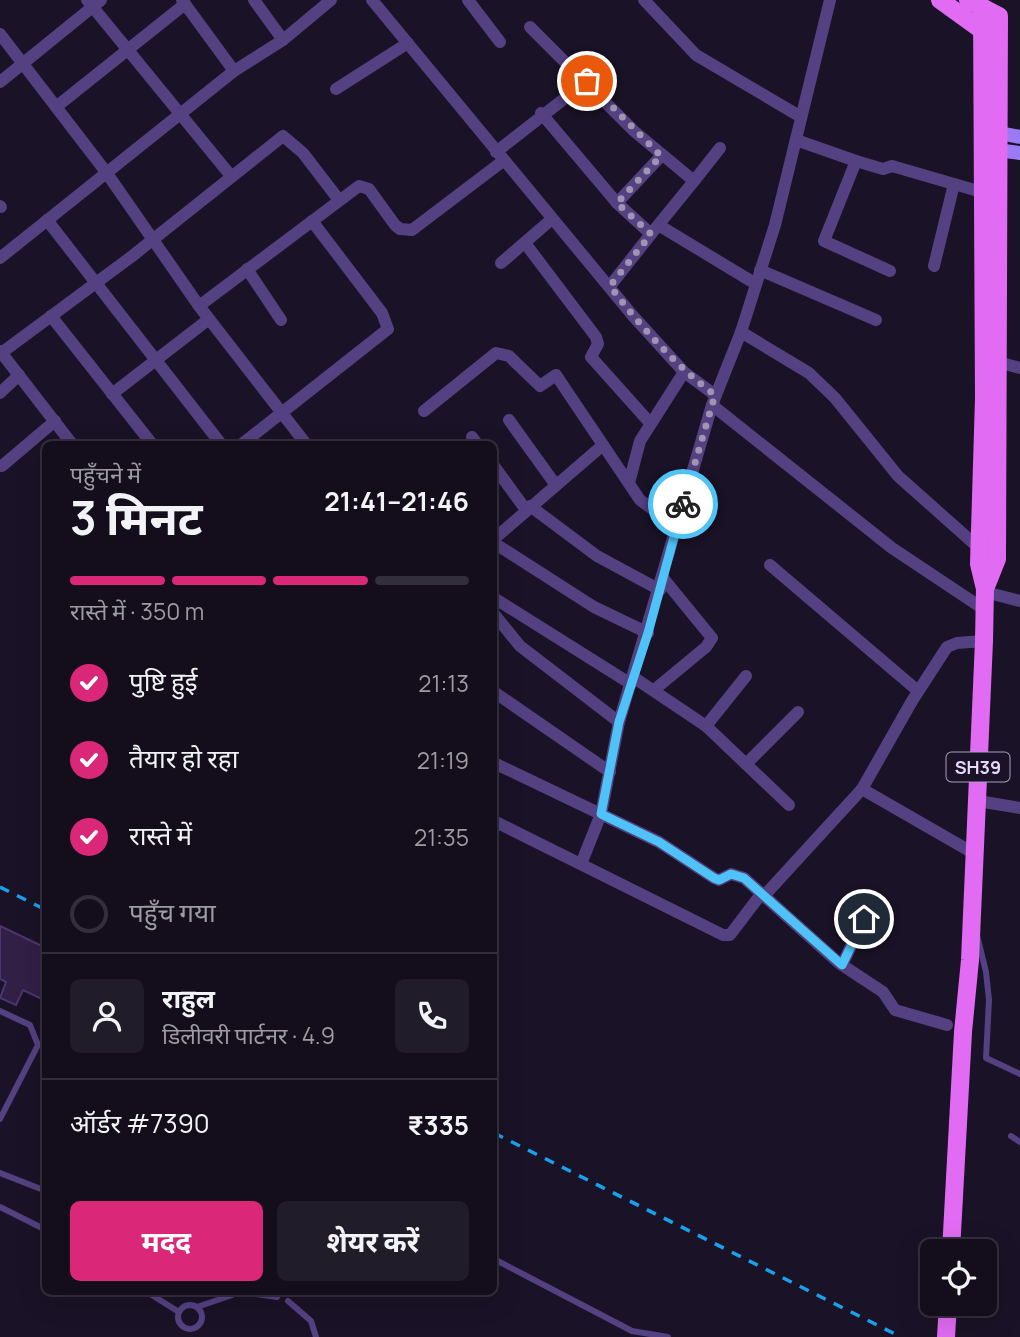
<!DOCTYPE html>
<html lang="hi">
<head>
<meta charset="utf-8">
<style>
	body { margin:0; font-family:Manrope,"Noto Sans Devanagari",sans-serif; background:#211c29; color:#f1f3f6; height:100vh; display:flex; flex-direction:column; font-size:26px; white-space:nowrap }
	* { box-sizing:border-box; margin:0 }
	p { font-size:23px; color:#9d9ca3 }
	.icon { flex:none; width:38px; height:38px; fill:none; stroke:currentColor; stroke-width:2; stroke-linecap:round; stroke-linejoin:round }
	.map { position:relative; flex:1; overflow:hidden }
	.sheet { position:absolute; left:42px; top:441px; width:455px; height:854px; display:flex; flex-direction:column; background:#140e1c; border-radius:10px; box-shadow:0 7px 28px #0002,0 0 0 2px #332e3b }
	.sheet>* { flex:none }
	.fabs { position:absolute; left:920px; top:1239px; display:grid; gap:14px }
	.fabs a { display:grid; place-items:center; width:77px; height:77px; border-radius:10px; background:#140e1c; box-shadow:0 7px 28px #0002,0 0 0 2px #332e3b; font-size:35px }
	.pin { position:absolute; display:grid; place-items:center; width:60px; height:60px; color:#fff; margin:-30px; border:4px solid #fff; border-radius:50%; box-shadow:0 2px 7px #0007 }
	.courier { position:absolute; display:grid; place-items:center; width:70px; height:70px; margin:-35px; border:5px solid #4fc3f7; border-radius:50%; background:#fff; color:#222; box-shadow:0 2px 9px #0007 }
	.headline em { font-style:normal; font-weight:700 }
	.headline div { display:flex; flex-direction:column-reverse }
	.headline { display:flex; align-items:center; justify-content:space-between; height:119px; padding:0 28px }
	h1 { font-size:46px; font-weight:700; line-height:52px }
	.bar { display:grid; grid-template-columns:repeat(4,1fr); gap:10px 7px; align-content:center; height:84px; padding:0 28px }
	.bar i { height:9px; border-radius:5px; background:#332e3b }
	.bar .selected { background:#db2777 }
	.bar p { grid-column:span 4 }
	.line { display:flex; align-items:center; gap:18px; padding:0 28px; border-top:2px solid #332e3b }
	.line div { flex:1 }
	.round { display:grid; place-items:center; flex:none; width:74px; height:74px; border-radius:10px; background:#211c29 }
	ol { padding:0 28px; list-style:none }
	li { display:flex; align-items:center; gap:21px; height:77px }
	li p { margin-inline-start:auto }
	li .icon { padding:7px; border-radius:50%; background:#db2777; color:#fff; stroke-width:4 }
	li:last-child { color:#9d9ca3 }
	li i { width:38px; height:38px; border:4px solid #332e3b; border-radius:50% }
	.action { display:flex; gap:14px; margin-top:auto; padding:14px 28px }
	.action a { flex:1; height:80px; border-radius:10px; background:#db2777; color:#fff; font-size:28px; font-weight:700; line-height:80px; text-align:center }
	.action a+a { background:#211c29; color:#f1f3f6 }
	.map>svg:first-child { display:block }
</style>
</head>
<body>
<div class="map">
<svg width="1020" height="1337" viewBox="0 0 1020 1337">
	<rect width="100%" height="100%" fill="#1a1226"/>
	<!-- building -->
	<polygon fill="#311f46" stroke="#4e3470" stroke-width="2" points="0,926 46,948 46,1001 23,990 16,1005 0,998 6,982 0,979"/>
	<g fill="none" stroke-linecap="round" stroke-linejoin="round">
		<!-- lane -->
		<g stroke="#534181" stroke-width="6">
			<polyline points="977,935 986,972 989,1000 986,1058 1020,1074"/>
			<polyline points="0,1011 30,1025 38,1045 0,1119"/>
			<polyline points="1011,1136 1020,1142"/>
			<polyline points="0,1173 46,1191"/>
			<polyline points="0,1207 46,1230"/>
			<polyline points="494,1259 632,1331 668,1337"/>
			<polyline points="147,1292 179,1312"/>
			<polyline points="288,1301 311,1321 316,1337"/>
			<circle cx="190" cy="1317" r="12"/>
			<polyline points="197,1307 241,1292 277,1297"/>
		</g>
		<!-- street -->
		<g stroke="#534181" stroke-width="12">
			<polyline points="87,0 231,176"/>
			<polyline points="182,0 234,71"/>
			<polyline points="254,0 283,40"/>
			<polyline points="372,0 633,316 684,372 715,395"/>
			<polyline points="468,0 500,42"/>
			<polyline points="644,0 696,55 801,117"/>
			<polyline points="530,27 634,131 694,181 720,148"/>
			<polyline points="0,34 106,172 199,306 306,444"/>
			<polyline points="0,82 101,0"/>
			<polyline points="336,89 408,43"/>
			<polyline points="56,107 185,4"/>
			<polyline points="541,113 617,203"/>
			<polyline points="796,140 856,161 824,241 890,271"/>
			<polyline points="496,152 587,81"/>
			<polyline points="661,156 617,203 651,234 694,181"/>
			<polyline points="856,161 883,169 892,166 985,193"/>
			<polyline points="0,206 1,207"/>
			<polyline points="47,220 221,444"/>
			<polyline points="660,226 756,284"/>
			<polyline points="525,243 596,337 598,344 591,357 650,423"/>
			<polyline points="0,258 234,71 283,40 331,0"/>
			<polyline points="501,263 552,219"/>
			<polyline points="934,266 954,184"/>
			<polyline points="247,269 281,320"/>
			<polyline points="760,270 876,320"/>
			<polyline points="610,286 651,234"/>
			<polyline points="199,306 359,186 369,189 395,225 400,229 412,230 503,161"/>
			<polyline points="51,316 152,444"/>
			<polyline points="741,332 809,373 835,398 898,476 980,549"/>
			<polyline points="0,351 72,444"/>
			<polyline points="0,354 131,257 283,136 303,153 339,200"/>
			<polyline points="998,362 1020,368"/>
			<polyline points="0,393 19,375"/>
			<polyline points="112,394 209,319"/>
			<polyline points="712,405 892,548 985,610"/>
			<polyline points="424,411 496,353 509,356 540,386 556,375 640,500 676,526"/>
			<polyline points="509,420 555,484"/>
			<polyline points="472,437 477,444"/>
			<polyline points="242,444 388,329 382,313 312,221"/>
			<polyline points="2,466 55,421"/>
			<polyline points="494,466 526,510"/>
			<polyline points="629,483 640,441 684,372"/>
			<polyline points="530,506 597,556 660,590"/>
			<polyline points="494,539 603,445"/>
			<polyline points="494,543 594,607 648,633"/>
			<polyline points="770,565 918,691"/>
			<polyline points="985,592 1020,601"/>
			<polyline points="494,598 631,684"/>
			<polyline points="494,614 520,646 619,722"/>
			<polyline points="633,677 706,726 746,676"/>
			<polyline points="654,690 706,647 712,638 663,578"/>
			<polyline points="494,692 610,772"/>
			<polyline points="706,726 789,805"/>
			<polyline points="494,763 659,842 714,878 719,880 731,874 744,878 839,963 883,992 895,1010 947,1025"/>
			<polyline points="746,764 798,712"/>
			<polyline points="862,789 912,701 947,647 957,643 984,641"/>
			<polyline points="978,801 1020,808"/>
			<polyline points="494,821 723,935 730,935 761,894"/>
			<polyline points="581,864 601,814 619,722 712,405 741,332 775,225 830,0"/>
			<polyline points="763,897 862,789 975,854"/>
			<polyline points="842,965 864,919"/>
		</g>
		<!-- secondary -->
		<g stroke="#9b7af4" stroke-width="14">
			<polyline points="989,131 1020,137"/>
			<polyline points="990,149 1020,153"/>
		</g>
		<!-- primary -->
		<g stroke="#e16bf2" stroke-width="18">
			<polyline points="940,0 987,34"/>
			<polyline points="968,0 999,16 997,559 985,589"/>
			<polyline points="951,1251 963,1032 970,960 984,641 985,589 979,564 984,398 982,7"/>
			<polyline points="946,1337 948,1304"/>
		</g>
		<!-- rail -->
		<g stroke="#17a2eb" stroke-width="3.5" stroke-dasharray="10 9" stroke-linecap="butt">
			<polyline points="0,887 46,910"/>
			<polyline points="494,1133 901,1337"/>
		</g>
	</g>
	<g fill="none" stroke-linecap="round" stroke-linejoin="round">
		<!-- done -->
		<path stroke="#9f94b1" stroke-width="7" stroke-dasharray="0 12.6" d="M 587,81 L 661,156 L 617,203 L 651,234 L 610,286 C 641,327 674,364 715,395 L 683,504"/>
		<!-- route -->
		<polyline stroke="#4fc3f7" stroke-width="9" points="683,504 648,633 619,722 601,814 659,842 714,878 719,880 731,874 744,878 842,965 864,919"/>
	</g>
	<g text-anchor="middle" dominant-baseline="central" stroke-width="6" stroke-linejoin="round" paint-order="stroke">
		<!-- shield labels -->
		<rect fill="#1a1226" stroke="#a99ebc" stroke-width="2" x="946.5" y="752.5" width="63" height="29" rx="5"/>
		<g font-size="18" font-weight="bold" fill="#e6dafc">
			<text x="978" y="767">SH39</text>
		</g>
	</g>
</svg>
<div class="fabs">
<a><svg class="icon" aria-label="locate" viewBox="0 0 24 24"><circle cx="12" cy="12" r="6"/><path d="M12 2v4M12 18v4M2 12h4M18 12h4"/></svg></a>
</div>
<div class="pin" style="left:587px;top:81px;background:#ea580c"><svg class="icon" aria-label="bag" viewBox="0 0 24 24"><path d="M5 8h14l-1 12H6zM9 8a3 3 0 0 1 6 0"/></svg></div>
<div class="pin" style="left:864px;top:919px;background:#1f2937"><svg class="icon" aria-label="home" viewBox="0 0 24 24"><path d="M3 11l9-7 9 7M6 9v11h12V9"/></svg></div>
<div class="courier" style="left:683px;top:504px"><svg class="icon" aria-label="bike" viewBox="0 0 24 24"><circle cx="6" cy="16" r="4"/><circle cx="18" cy="16" r="4"/><path d="M6 16l4-8h5l3 8M10 8l3 8H6M13 5h3"/></svg></div>
<section class="sheet">
<div class="headline"><div><h1>3 मिनट</h1><p>पहुँचने में</p></div><em>21:41–21:46</em></div>
<div class="bar"><i class="selected"></i><i class="selected"></i><i class="selected"></i><i></i><p>रास्ते में · 350 m</p></div>
<ol>
<li><svg class="icon" aria-label="check" viewBox="0 0 24 24"><path d="M5 12l5 5 9-10"/></svg>पुष्टि हुई<p>21:13</p></li>
<li><svg class="icon" aria-label="check" viewBox="0 0 24 24"><path d="M5 12l5 5 9-10"/></svg>तैयार हो रहा<p>21:19</p></li>
<li><svg class="icon" aria-label="check" viewBox="0 0 24 24"><path d="M5 12l5 5 9-10"/></svg>रास्ते में<p>21:35</p></li>
<li><i></i>पहुँच गया</li>
</ol>
<div class="line" style="height:126px"><a class="round"><svg class="icon" aria-label="person" viewBox="0 0 24 24"><circle cx="12" cy="8" r="4"/><path d="M4 21q1-7 8-7t8 7"/></svg></a><div><b>राहुल</b><p>डिलीवरी पार्टनर · 4.9</p></div><a class="round"><svg class="icon" aria-label="phone" viewBox="0 0 24 24"><path d="M5 4h4l2 5-3 2q2 4 5 5l2-3 5 2v4C11 20 4 13 5 4z"/></svg></a></div>
<div class="line" style="height:91px"><div>ऑर्डर #7390</div><b>₹335</b></div>
<div class="action"><a>मदद</a><a>शेयर करें</a></div>
</section>
</div>
</body>
</html>
